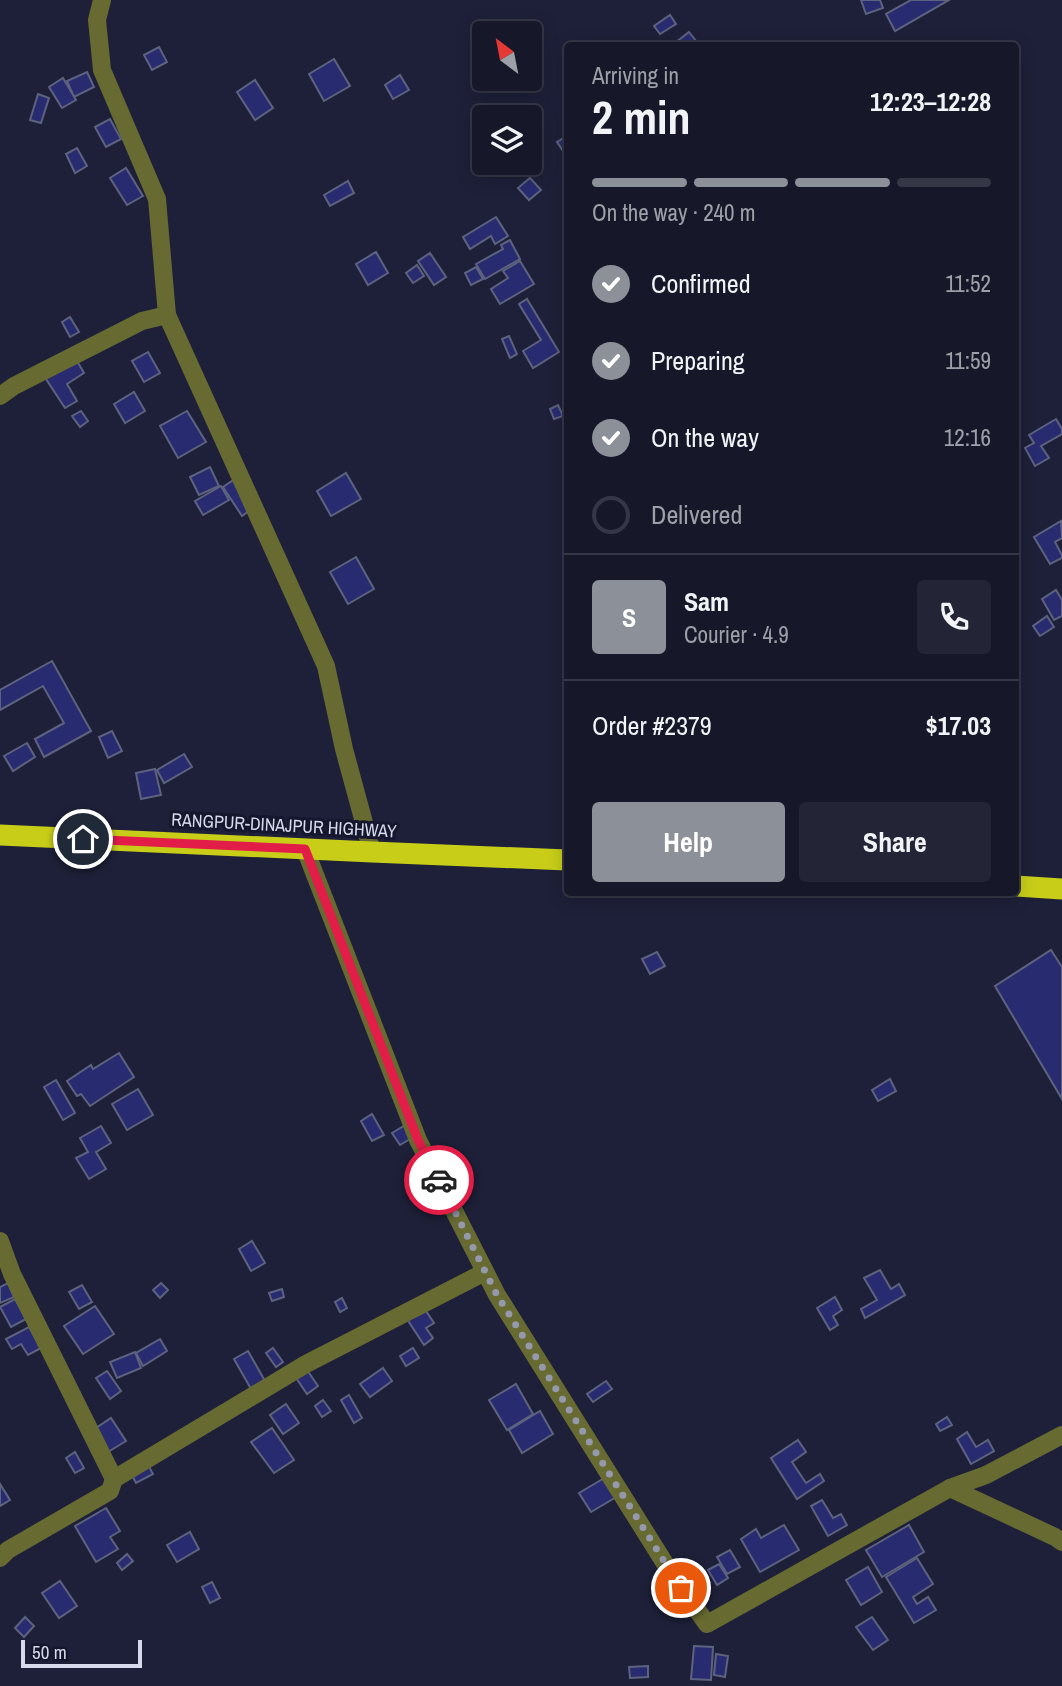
<!DOCTYPE html>
<html lang="en">
<head>
<meta charset="utf-8">
<style>
	body { margin:0; font-family:"Archivo Narrow",sans-serif; background:#232536; color:#f1f3f6; height:100vh; display:flex; flex-direction:column; font-size:26px; white-space:nowrap }
	* { box-sizing:border-box; margin:0 }
	p { font-size:23px; color:#9ea0a8 }
	.icon { flex:none; width:38px; height:38px; fill:none; stroke:currentColor; stroke-width:2; stroke-linecap:round; stroke-linejoin:round }
	.map { position:relative; flex:1; overflow:hidden }
	.sheet { position:absolute; left:564px; top:42px; width:455px; height:854px; display:flex; flex-direction:column; background:#16182a; border-radius:7px; box-shadow:0 4px 18px #0003,0 0 0 2px #353747 }
	.sheet>* { flex:none }
	.needle { width:46px; rotate:328deg }
	.buttons { position:absolute; left:472px; top:21px; display:grid; gap:14px }
	.buttons a { display:grid; place-items:center; width:70px; height:70px; border-radius:7px; background:#16182a; box-shadow:0 4px 18px #0003,0 0 0 2px #353747; font-size:35px }
	.scale { position:absolute; left:21px; bottom:18px; width:121px; box-sizing:border-box; padding-left:7px; border:4px solid #d6daea; border-top:0; font-size:19px; line-height:24px; white-space:nowrap; color:#d6daea; -webkit-text-stroke:5px #14172d; paint-order:stroke }
	.pin { position:absolute; display:grid; place-items:center; width:60px; height:60px; color:#fff; margin:-30px; border:4px solid #fff; border-radius:50%; box-shadow:0 2px 7px #0007 }
	.courier { position:absolute; display:grid; place-items:center; width:70px; height:70px; margin:-35px; border:5px solid #e11d48; border-radius:50%; background:#fff; color:#222; box-shadow:0 2px 9px #0007 }
	.head em { font-style:normal; font-weight:800 }
	.head div { display:flex; flex-direction:column-reverse }
	.head { display:flex; align-items:center; justify-content:space-between; height:119px; padding:0 28px }
	h1 { font-size:46px; font-weight:800; line-height:52px }
	.bar { display:grid; grid-template-columns:repeat(4,1fr); gap:10px 7px; align-content:center; height:84px; padding:0 28px }
	.bar i { height:9px; border-radius:5px; background:#353747 }
	.bar .active { background:#8c9099 }
	.bar p { grid-column:span 4 }
	.line { display:flex; align-items:center; gap:18px; padding:0 28px; border-top:2px solid #353747 }
	.line div { flex:1 }
	.round { display:grid; place-items:center; flex:none; width:74px; height:74px; border-radius:7px; background:#232536 }
	ol { padding:0 28px; list-style:none }
	li { display:flex; align-items:center; gap:21px; height:77px }
	li p { margin-inline-start:auto }
	li .icon { padding:7px; border-radius:50%; background:#8c9099; color:#fff; stroke-width:4 }
	li:last-child { color:#9ea0a8 }
	li i { width:38px; height:38px; border:4px solid #353747; border-radius:50% }
	.action { display:flex; gap:14px; margin-top:auto; padding:14px 28px }
	.action a { flex:1; height:80px; border-radius:7px; background:#8c9099; color:#fff; font-size:28px; font-weight:800; line-height:80px; text-align:center }
	.action a+a { background:#232536; color:#f1f3f6 }
	.map>svg:first-child { display:block }
</style>
</head>
<body>
<div class="map">
<svg width="1062" height="1686" viewBox="0 0 1062 1686">
	<rect width="100%" height="100%" fill="#1d2038"/>
	<!-- building -->
	<g fill="#282b70" stroke="#5d627e" stroke-width="2">
		<polygon points="861,0 880,0 883,8 866,14"/>
		<polygon points="911,0 949,0 895,31 886,14"/>
		<polygon points="670,15 676,24 660,34 654,26"/>
		<polygon points="689,32 700,46 677,46 675,43"/>
		<polygon points="159,47 167,62 152,70 144,55"/>
		<polygon points="334,59 350,86 324,101 309,74"/>
		<polygon points="87,72 94,87 74,97 67,81"/>
		<polygon points="400,75 409,90 393,99 385,85"/>
		<polygon points="63,78 76,100 62,108 49,87"/>
		<polygon points="255,80 273,108 255,120 237,92"/>
		<polygon points="38,94 49,98 41,123 30,120"/>
		<polygon points="110,119 121,139 106,147 95,127"/>
		<polygon points="565,137 567,140 567,153 565,154 557,142"/>
		<polygon points="77,148 87,166 75,173 66,154"/>
		<polygon points="530,150 537,159 522,169 518,163 530,163"/>
		<polygon points="126,168 143,196 127,205 110,178"/>
		<polygon points="530,178 541,190 529,200 518,188"/>
		<polygon points="348,181 354,193 330,206 324,195"/>
		<polygon points="496,217 508,236 495,244 491,236 470,249 463,237"/>
		<polygon points="510,240 520,259 485,279 476,264 503,249 501,245"/>
		<polygon points="376,252 388,273 368,285 356,264"/>
		<polygon points="430,253 446,277 434,285 418,261"/>
		<polygon points="520,261 534,284 500,304 491,289 508,278 503,271"/>
		<polygon points="417,265 424,276 413,283 406,273"/>
		<polygon points="476,267 483,279 471,285 465,273"/>
		<polygon points="527,299 559,352 533,368 523,351 541,340 519,304"/>
		<polygon points="70,317 79,332 70,337 62,322"/>
		<polygon points="509,336 517,354 510,358 502,339"/>
		<polygon points="148,352 160,373 144,382 132,361"/>
		<polygon points="74,356 84,373 67,384 77,401 65,408 44,376"/>
		<polygon points="134,392 145,411 125,423 114,404"/>
		<polygon points="558,405 563,416 554,419 550,409"/>
		<polygon points="81,411 88,421 80,427 72,416"/>
		<polygon points="187,411 206,442 178,458 160,426"/>
		<polygon points="1056,419 1062,429 1062,434 1041,446 1049,458 1035,466 1025,448 1034,443 1029,435"/>
		<polygon points="210,467 219,486 199,495 190,477"/>
		<polygon points="346,473 361,499 331,516 317,491"/>
		<polygon points="235,479 254,507 242,516 223,487"/>
		<polygon points="221,486 229,500 203,515 195,501"/>
		<polygon points="1061,521 1062,538 1055,542 1062,555 1062,558 1050,564 1034,537"/>
		<polygon points="356,557 374,589 348,604 330,572"/>
		<polygon points="1056,590 1062,600 1062,616 1054,620 1042,599"/>
		<polygon points="1047,616 1054,627 1040,636 1033,626"/>
		<polygon points="52,661 91,731 44,757 35,739 64,723 43,686 0,710 0,690"/>
		<polygon points="112,731 122,751 108,758 99,737"/>
		<polygon points="27,743 35,757 13,771 4,756"/>
		<polygon points="184,754 192,767 164,783 157,770"/>
		<polygon points="155,769 161,795 141,799 136,773"/>
		<polygon points="1051,950 1062,967 1062,1099 995,986"/>
		<polygon points="657,952 665,966 650,974 642,959"/>
		<polygon points="119,1053 134,1077 90,1106 81,1094 77,1096 67,1081 91,1065 93,1069"/>
		<polygon points="890,1079 896,1091 878,1101 872,1090"/>
		<polygon points="56,1080 75,1113 63,1120 44,1087"/>
		<polygon points="138,1089 153,1115 127,1130 112,1104"/>
		<polygon points="372,1114 384,1135 372,1141 361,1121"/>
		<polygon points="407,1124 415,1136 400,1145 392,1133"/>
		<polygon points="101,1126 111,1143 96,1152 106,1169 89,1179 76,1158 88,1152 80,1138"/>
		<polygon points="252,1241 265,1263 251,1271 239,1249"/>
		<polygon points="880,1270 891,1289 899,1284 905,1295 865,1318 861,1309 877,1300 864,1278"/>
		<polygon points="8,1283 14,1297 0,1303 0,1287"/>
		<polygon points="161,1283 168,1290 160,1298 153,1290"/>
		<polygon points="82,1285 92,1302 79,1309 69,1292"/>
		<polygon points="282,1289 284,1297 272,1301 269,1293"/>
		<polygon points="835,1297 842,1310 833,1316 838,1325 830,1330 817,1308"/>
		<polygon points="342,1298 347,1308 340,1312 335,1302"/>
		<polygon points="15,1299 26,1319 11,1327 0,1307"/>
		<polygon points="422,1305 434,1323 426,1328 433,1338 424,1345 405,1316"/>
		<polygon points="95,1306 114,1334 83,1354 64,1326"/>
		<polygon points="29,1327 41,1348 28,1355 21,1344 12,1349 6,1339"/>
		<polygon points="160,1339 167,1351 143,1366 136,1353"/>
		<polygon points="273,1348 283,1362 276,1367 266,1353"/>
		<polygon points="413,1348 419,1358 406,1366 400,1356"/>
		<polygon points="248,1351 265,1381 251,1389 234,1359"/>
		<polygon points="135,1352 141,1368 117,1378 110,1362"/>
		<polygon points="305,1367 318,1386 307,1394 294,1375"/>
		<polygon points="383,1368 392,1381 370,1397 360,1384"/>
		<polygon points="107,1371 121,1391 110,1399 96,1378"/>
		<polygon points="606,1381 612,1389 593,1402 587,1394"/>
		<polygon points="516,1384 533,1414 507,1430 489,1400"/>
		<polygon points="349,1395 362,1418 354,1423 341,1400"/>
		<polygon points="323,1400 331,1411 322,1417 315,1406"/>
		<polygon points="286,1404 299,1423 283,1434 270,1415"/>
		<polygon points="540,1411 553,1434 522,1453 509,1430"/>
		<polygon points="947,1417 952,1425 940,1431 936,1424"/>
		<polygon points="111,1418 126,1441 108,1452 93,1430"/>
		<polygon points="272,1428 294,1460 274,1473 251,1442"/>
		<polygon points="967,1432 976,1447 988,1440 994,1451 971,1464 957,1439"/>
		<polygon points="798,1440 806,1452 792,1462 806,1483 820,1474 824,1481 797,1499 771,1458"/>
		<polygon points="75,1452 84,1468 75,1473 66,1458"/>
		<polygon points="147,1463 153,1474 136,1483 131,1473"/>
		<polygon points="606,1477 618,1496 591,1512 579,1493"/>
		<polygon points="0,1484 10,1500 0,1506"/>
		<polygon points="822,1500 833,1518 841,1514 847,1525 828,1536 811,1506"/>
		<polygon points="106,1508 120,1531 110,1537 118,1549 96,1562 75,1526"/>
		<polygon points="784,1525 799,1550 760,1572 741,1539 756,1529 761,1538"/>
		<polygon points="909,1525 924,1552 882,1577 866,1550"/>
		<polygon points="190,1532 199,1549 177,1562 167,1545"/>
		<polygon points="730,1550 740,1567 727,1574 717,1557"/>
		<polygon points="127,1554 133,1561 122,1570 117,1563"/>
		<polygon points="917,1558 933,1584 913,1597 917,1604 928,1597 936,1610 914,1623 886,1577"/>
		<polygon points="719,1564 728,1578 717,1585 708,1570"/>
		<polygon points="868,1567 882,1592 861,1605 846,1580"/>
		<polygon points="60,1581 77,1606 59,1618 42,1593"/>
		<polygon points="212,1582 220,1598 210,1603 202,1587"/>
		<polygon points="25,1617 34,1626 24,1637 15,1628"/>
		<polygon points="872,1617 888,1640 873,1650 856,1627"/>
		<polygon points="694,1646 713,1647 711,1680 691,1679"/>
		<polygon points="716,1654 728,1656 725,1677 714,1675"/>
		<polygon points="648,1666 648,1677 630,1678 629,1667"/>
	</g>
	<g fill="none" stroke-linecap="round" stroke-linejoin="round">
		<!-- minor -->
		<g stroke="#676a31" stroke-width="18">
			<polyline points="102,0 97,20 102,70 157,199 167,315 326,666 344,749 372,852"/>
			<polyline points="0,396 14,386 142,321 167,315"/>
			<polyline points="305,849 418,1140 497,1295 669,1570 707,1624 950,1488 1055,1537 1062,1542"/>
			<polyline points="0,1241 12,1274 114,1479"/>
			<polyline points="950,1488 986,1475 1062,1435"/>
			<polyline points="0,1558 8,1550 110,1491 114,1479 306,1364 485,1272"/>
		</g>
		<!-- highway -->
		<g stroke="#c8ce18" stroke-width="21">
			<polyline points="0,835 372,852 567,860"/>
			<polyline points="1015,886 1062,889"/>
		</g>
	</g>
	<g fill="none" stroke-linecap="round" stroke-linejoin="round">
		<!-- done -->
		<polyline stroke="#9599ac" stroke-width="7" stroke-dasharray="0 12.6" points="439,1180 497,1295 681,1588"/>
		<!-- route -->
		<polyline stroke="#e11d48" stroke-width="9" points="83,839 305,849 418,1140 439,1180"/>
	</g>
	<g text-anchor="middle" dominant-baseline="central" stroke-width="6" stroke-linejoin="round" paint-order="stroke">
		<!-- street labels -->
		<g font-size="18" fill="#d6daea" stroke="#14172d">
			<text transform="translate(284 825) rotate(3)">RANGPUR-DINAJPUR HIGHWAY</text>
		</g>
	</g>
</svg>
<div class="buttons">
<a><svg class="needle" viewBox="-14 -14 28 28"><path d="M0-13l5 13h-10z" fill="#e53935"/><path d="M0 13l5-13h-10z" fill="#9ea0a8"/></svg></a>
<a><svg class="icon" aria-label="layers" viewBox="0 0 24 24"><path d="M12 4l9 5-9 5-9-5zM3 14l9 5 9-5"/></svg></a>
</div>
<div class="scale">50 m</div>
<div class="pin" style="left:681px;top:1588px;background:#ea580c"><svg class="icon" aria-label="bag" viewBox="0 0 24 24"><path d="M5 8h14l-1 12H6zM9 8a3 3 0 0 1 6 0"/></svg></div>
<div class="pin" style="left:83px;top:839px;background:#1f2937"><svg class="icon" aria-label="home" viewBox="0 0 24 24"><path d="M3 11l9-7 9 7M6 9v11h12V9"/></svg></div>
<div class="courier" style="left:439px;top:1180px"><svg class="icon" aria-label="car" viewBox="0 0 24 24"><path d="M5 17H2v-5l4-1 3-4h7l3 4 3 1v5h-3M9 17h6M6 11h13"/><circle cx="7" cy="17" r="2"/><circle cx="17" cy="17" r="2"/></svg></div>
<section class="sheet">
<div class="head"><div><h1>2 min</h1><p>Arriving in</p></div><em>12:23–12:28</em></div>
<div class="bar"><i class="active"></i><i class="active"></i><i class="active"></i><i></i><p>On the way · 240 m</p></div>
<ol>
<li><svg class="icon" aria-label="check" viewBox="0 0 24 24"><path d="M5 12l5 5 9-10"/></svg>Confirmed<p>11:52</p></li>
<li><svg class="icon" aria-label="check" viewBox="0 0 24 24"><path d="M5 12l5 5 9-10"/></svg>Preparing<p>11:59</p></li>
<li><svg class="icon" aria-label="check" viewBox="0 0 24 24"><path d="M5 12l5 5 9-10"/></svg>On the way<p>12:16</p></li>
<li><i></i>Delivered</li>
</ol>
<div class="line" style="height:126px"><b class="round" style="background:#8c9099;color:#fff">S</b><div><b>Sam</b><p>Courier · 4.9</p></div><a class="round"><svg class="icon" aria-label="phone" viewBox="0 0 24 24"><path d="M5 4h4l2 5-3 2q2 4 5 5l2-3 5 2v4C11 20 4 13 5 4z"/></svg></a></div>
<div class="line" style="height:91px"><div>Order #2379</div><b>$17.03</b></div>
<div class="action"><a>Help</a><a>Share</a></div>
</section>
</div>
</body>
</html>
